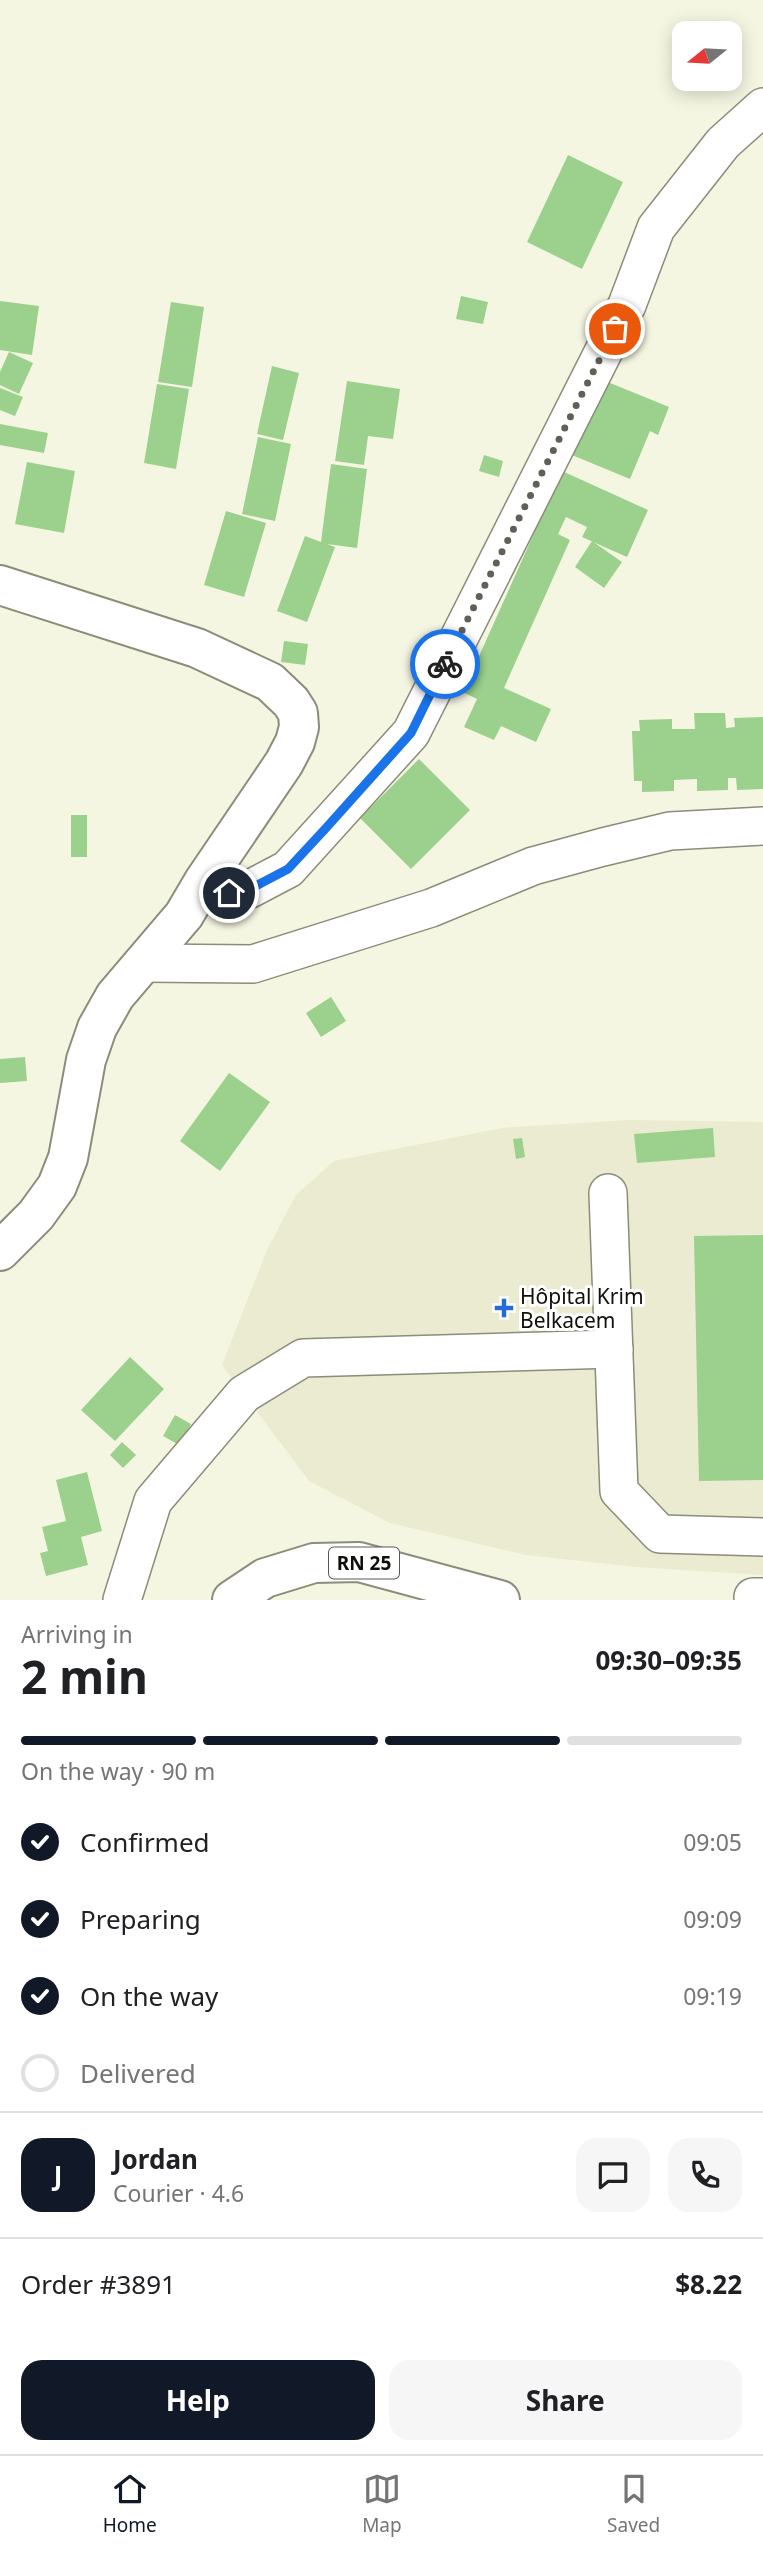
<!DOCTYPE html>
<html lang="en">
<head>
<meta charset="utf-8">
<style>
	body { margin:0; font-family:"Noto Sans",sans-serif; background:#f6f6f6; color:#202124; height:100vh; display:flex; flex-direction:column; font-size:26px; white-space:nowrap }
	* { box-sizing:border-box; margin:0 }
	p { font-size:23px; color:#757577 }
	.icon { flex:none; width:38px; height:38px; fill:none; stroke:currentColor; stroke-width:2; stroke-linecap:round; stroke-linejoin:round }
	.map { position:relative; height:1600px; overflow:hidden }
	.drawer { display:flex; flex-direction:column; background:#fff; flex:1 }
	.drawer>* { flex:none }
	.needle { width:46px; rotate:252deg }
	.controls { position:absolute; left:672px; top:21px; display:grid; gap:14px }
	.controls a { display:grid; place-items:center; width:70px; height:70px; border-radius:14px; background:#fff; box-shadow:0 4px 18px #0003; font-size:35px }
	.pin { position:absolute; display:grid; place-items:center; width:60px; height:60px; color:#fff; margin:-30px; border:4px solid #fff; border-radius:50%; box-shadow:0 2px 7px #0007 }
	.courier { position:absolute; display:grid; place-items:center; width:70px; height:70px; margin:-35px; border:5px solid #1a73e8; border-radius:50%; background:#fff; color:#222; box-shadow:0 2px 9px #0007 }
	.summary em { font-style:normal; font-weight:700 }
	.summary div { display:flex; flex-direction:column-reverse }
	.summary { display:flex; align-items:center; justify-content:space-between; height:119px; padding:0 21px }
	h1 { font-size:46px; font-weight:700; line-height:52px }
	.bar { display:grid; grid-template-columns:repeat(4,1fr); gap:10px 7px; align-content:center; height:84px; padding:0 21px }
	.bar i { height:9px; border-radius:5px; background:#e0e0e0 }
	.bar .on { background:#111827 }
	.bar p { grid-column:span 4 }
	.line { display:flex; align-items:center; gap:18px; padding:0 21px; border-top:2px solid #e0e0e0 }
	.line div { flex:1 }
	.round { display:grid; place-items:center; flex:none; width:74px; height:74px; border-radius:21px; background:#f6f6f6 }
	ol { padding:0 21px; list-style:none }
	li { display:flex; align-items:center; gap:21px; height:77px }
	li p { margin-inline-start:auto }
	li .icon { padding:7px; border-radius:50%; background:#111827; color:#fff; stroke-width:4 }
	li:last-child { color:#757577 }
	li i { width:38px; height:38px; border:4px solid #e0e0e0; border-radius:50% }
	.cta { display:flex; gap:14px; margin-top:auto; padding:14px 21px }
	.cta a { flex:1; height:80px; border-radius:21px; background:#111827; color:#fff; font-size:28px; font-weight:700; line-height:80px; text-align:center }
	.cta a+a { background:#f6f6f6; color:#202124 }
	.dock { display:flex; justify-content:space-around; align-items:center; height:98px; border-top:2px solid #e0e0e0; background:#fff; font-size:19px; color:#757577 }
	.dock a { display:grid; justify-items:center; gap:4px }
	.dock .on { color:#111827 }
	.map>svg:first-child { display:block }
</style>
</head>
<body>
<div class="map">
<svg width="763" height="1600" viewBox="0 0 763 1600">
	<rect width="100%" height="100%" fill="#f5f6e2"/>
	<!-- built -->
	<polygon fill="#eaebd0" points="628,1120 763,1122 763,1575 636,1567 526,1555 390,1523 309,1481 222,1365 267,1250 296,1195 334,1161 502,1128"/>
	<!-- building -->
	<g fill="#9bd08d">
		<polygon points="568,155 623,182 582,269 527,242"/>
		<polygon points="461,296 488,302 483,324 456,319"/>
		<polygon points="0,301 39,306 32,355 0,350"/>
		<polygon points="171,302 204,307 192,387 158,382"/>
		<polygon points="9,352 33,363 19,394 0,385 0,372"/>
		<polygon points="272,366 299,373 283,440 257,434"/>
		<polygon points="598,378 669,407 658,435 650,431 630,479 567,453"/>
		<polygon points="347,381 400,389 393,439 368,436 364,465 335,461"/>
		<polygon points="157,384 189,389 176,469 144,463"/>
		<polygon points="0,388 23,397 15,416 0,410"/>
		<polygon points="0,424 48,433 44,453 0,445"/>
		<polygon points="258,437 291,444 275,521 242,514"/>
		<polygon points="484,455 503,461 499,477 479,471"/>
		<polygon points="27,462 75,471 64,533 15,524"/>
		<polygon points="331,464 367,469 357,548 327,544 335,547 307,622 277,611 305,536 321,542"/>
		<polygon points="562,471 648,510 627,557 582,537 587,527 566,517 558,534 570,540 504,688 551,709 536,742 501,726 494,740 464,727 477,699 450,686 463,656 476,663 535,531 525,526 537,498 548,503"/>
		<polygon points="226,511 266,523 244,597 204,585"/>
		<polygon points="592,541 622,562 604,588 575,567"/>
		<polygon points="284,641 308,644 305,665 281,662"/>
		<polygon points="694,713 725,713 726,728 735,727 734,718 763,717 763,789 737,790 736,778 728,778 728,790 697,791 697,779 674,780 674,791 642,792 642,781 634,781 632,731 640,731 639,720 672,719 672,729 695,729"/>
		<polygon points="419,759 470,810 411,869 360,818"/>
		<rect x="71" y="815" width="16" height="42"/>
		<polygon points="331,997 346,1021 321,1037 306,1013"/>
		<polygon points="25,1057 27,1081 0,1083 0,1059"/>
		<polygon points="229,1073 270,1102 220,1171 180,1141"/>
		<polygon points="713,1128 715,1157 637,1163 634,1134"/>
		<polygon points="522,1138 525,1157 516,1159 513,1139"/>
		<polygon points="763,1235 763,1480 699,1481 694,1236"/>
		<polygon points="130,1357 164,1389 115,1441 81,1410"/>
		<polygon points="175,1415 191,1424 179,1445 163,1436"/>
		<polygon points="122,1442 136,1455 123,1468 110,1455"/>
		<polygon points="87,1472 102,1531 81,1537 88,1565 46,1576 40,1553 48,1551 42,1527 66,1521 56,1480"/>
	</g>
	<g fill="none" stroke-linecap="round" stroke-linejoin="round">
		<!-- minor casing -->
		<g stroke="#8b8c7a" stroke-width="40">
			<g id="minor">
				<polyline points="204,881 229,893 250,889 288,869 411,733 627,305 656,228 723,143 763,107"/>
				<polyline points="143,963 253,964 431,908 533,866 603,847 670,831 763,826"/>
				<polyline points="608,1193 619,1491 660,1534 763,1537"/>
				<polyline points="753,1597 763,1597"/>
				<polyline points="122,1600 153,1501 244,1394 303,1358 614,1349"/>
			</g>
		</g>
		<!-- major casing -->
		<g stroke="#8b8c7a" stroke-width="42">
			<g id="major">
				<polyline points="0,585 197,648 270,682 291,702 298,713 299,727 295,742 284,763 204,881 184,915 115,996 97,1028 86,1060 68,1158 57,1186 36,1215 0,1251"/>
				<polyline points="232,1600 265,1578 314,1563 359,1562 500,1600"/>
			</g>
		</g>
		<!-- minor -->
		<use href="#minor" stroke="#fff" stroke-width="37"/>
		<!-- major -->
		<use href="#major" stroke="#fff" stroke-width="38"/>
	</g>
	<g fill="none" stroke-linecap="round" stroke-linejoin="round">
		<!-- done -->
		<polyline stroke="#606056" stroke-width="7" stroke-dasharray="0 12.6" points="445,664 615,329"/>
		<!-- route -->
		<polyline stroke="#1a73e8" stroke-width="9" points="229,893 250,889 288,869 326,828 411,733 445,664"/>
	</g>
	<!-- markers -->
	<path fill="#266cd8" stroke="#fff" stroke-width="2.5" d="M500.5 1297.5h7v7h7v7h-7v7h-7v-7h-7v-7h7z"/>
	<g text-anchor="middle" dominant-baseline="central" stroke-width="6" stroke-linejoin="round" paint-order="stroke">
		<!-- shield labels -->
		<rect fill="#fff" stroke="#585854" stroke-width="2" x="329" y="1547.5" width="70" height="31" rx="5"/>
		<g font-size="19" font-weight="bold" fill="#10100a">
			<text x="364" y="1563">RN 25</text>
		</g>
		<!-- poi labels -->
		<g font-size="21" fill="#10100a" stroke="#fff" text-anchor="start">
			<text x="520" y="1296">Hôpital Krim<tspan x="520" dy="24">Belkacem</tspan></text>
		</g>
	</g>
</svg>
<div class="controls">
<a><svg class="needle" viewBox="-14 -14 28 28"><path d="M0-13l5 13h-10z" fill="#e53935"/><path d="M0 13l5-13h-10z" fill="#757577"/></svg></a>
</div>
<div class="pin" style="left:615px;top:329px;background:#ea580c"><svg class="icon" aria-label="bag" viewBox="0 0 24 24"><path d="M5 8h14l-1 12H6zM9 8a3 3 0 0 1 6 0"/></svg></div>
<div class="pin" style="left:229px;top:893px;background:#1f2937"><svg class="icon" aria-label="home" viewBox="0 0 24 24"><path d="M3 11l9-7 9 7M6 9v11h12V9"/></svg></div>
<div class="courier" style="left:445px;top:664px"><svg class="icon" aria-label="bike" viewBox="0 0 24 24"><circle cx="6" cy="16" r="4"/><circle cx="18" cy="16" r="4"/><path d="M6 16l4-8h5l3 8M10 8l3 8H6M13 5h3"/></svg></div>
</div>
<section class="drawer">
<div class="summary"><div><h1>2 min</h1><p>Arriving in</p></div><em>09:30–09:35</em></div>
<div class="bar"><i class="on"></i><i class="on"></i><i class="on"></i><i></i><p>On the way · 90 m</p></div>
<ol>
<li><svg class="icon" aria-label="check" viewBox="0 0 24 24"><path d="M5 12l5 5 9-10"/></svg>Confirmed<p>09:05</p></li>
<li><svg class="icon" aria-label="check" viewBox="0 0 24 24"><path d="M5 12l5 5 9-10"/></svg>Preparing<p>09:09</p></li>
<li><svg class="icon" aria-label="check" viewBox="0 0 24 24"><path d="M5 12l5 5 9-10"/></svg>On the way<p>09:19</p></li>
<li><i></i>Delivered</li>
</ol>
<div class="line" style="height:126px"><b class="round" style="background:#111827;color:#fff">J</b><div><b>Jordan</b><p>Courier · 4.6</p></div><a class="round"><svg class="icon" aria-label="chat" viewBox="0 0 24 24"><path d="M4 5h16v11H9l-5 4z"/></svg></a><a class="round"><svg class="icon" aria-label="phone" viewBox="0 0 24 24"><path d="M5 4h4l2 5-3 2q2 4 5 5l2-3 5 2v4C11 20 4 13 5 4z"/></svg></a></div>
<div class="line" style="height:91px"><div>Order #3891</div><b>$8.22</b></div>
<div class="cta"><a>Help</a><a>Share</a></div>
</section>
<nav class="dock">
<a class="on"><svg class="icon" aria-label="home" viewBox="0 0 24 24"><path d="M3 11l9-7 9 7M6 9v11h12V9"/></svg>Home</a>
<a><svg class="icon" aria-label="map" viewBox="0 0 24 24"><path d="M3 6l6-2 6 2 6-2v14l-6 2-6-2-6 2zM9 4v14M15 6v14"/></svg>Map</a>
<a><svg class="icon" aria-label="saved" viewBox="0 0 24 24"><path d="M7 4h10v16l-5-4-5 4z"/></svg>Saved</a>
</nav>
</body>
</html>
